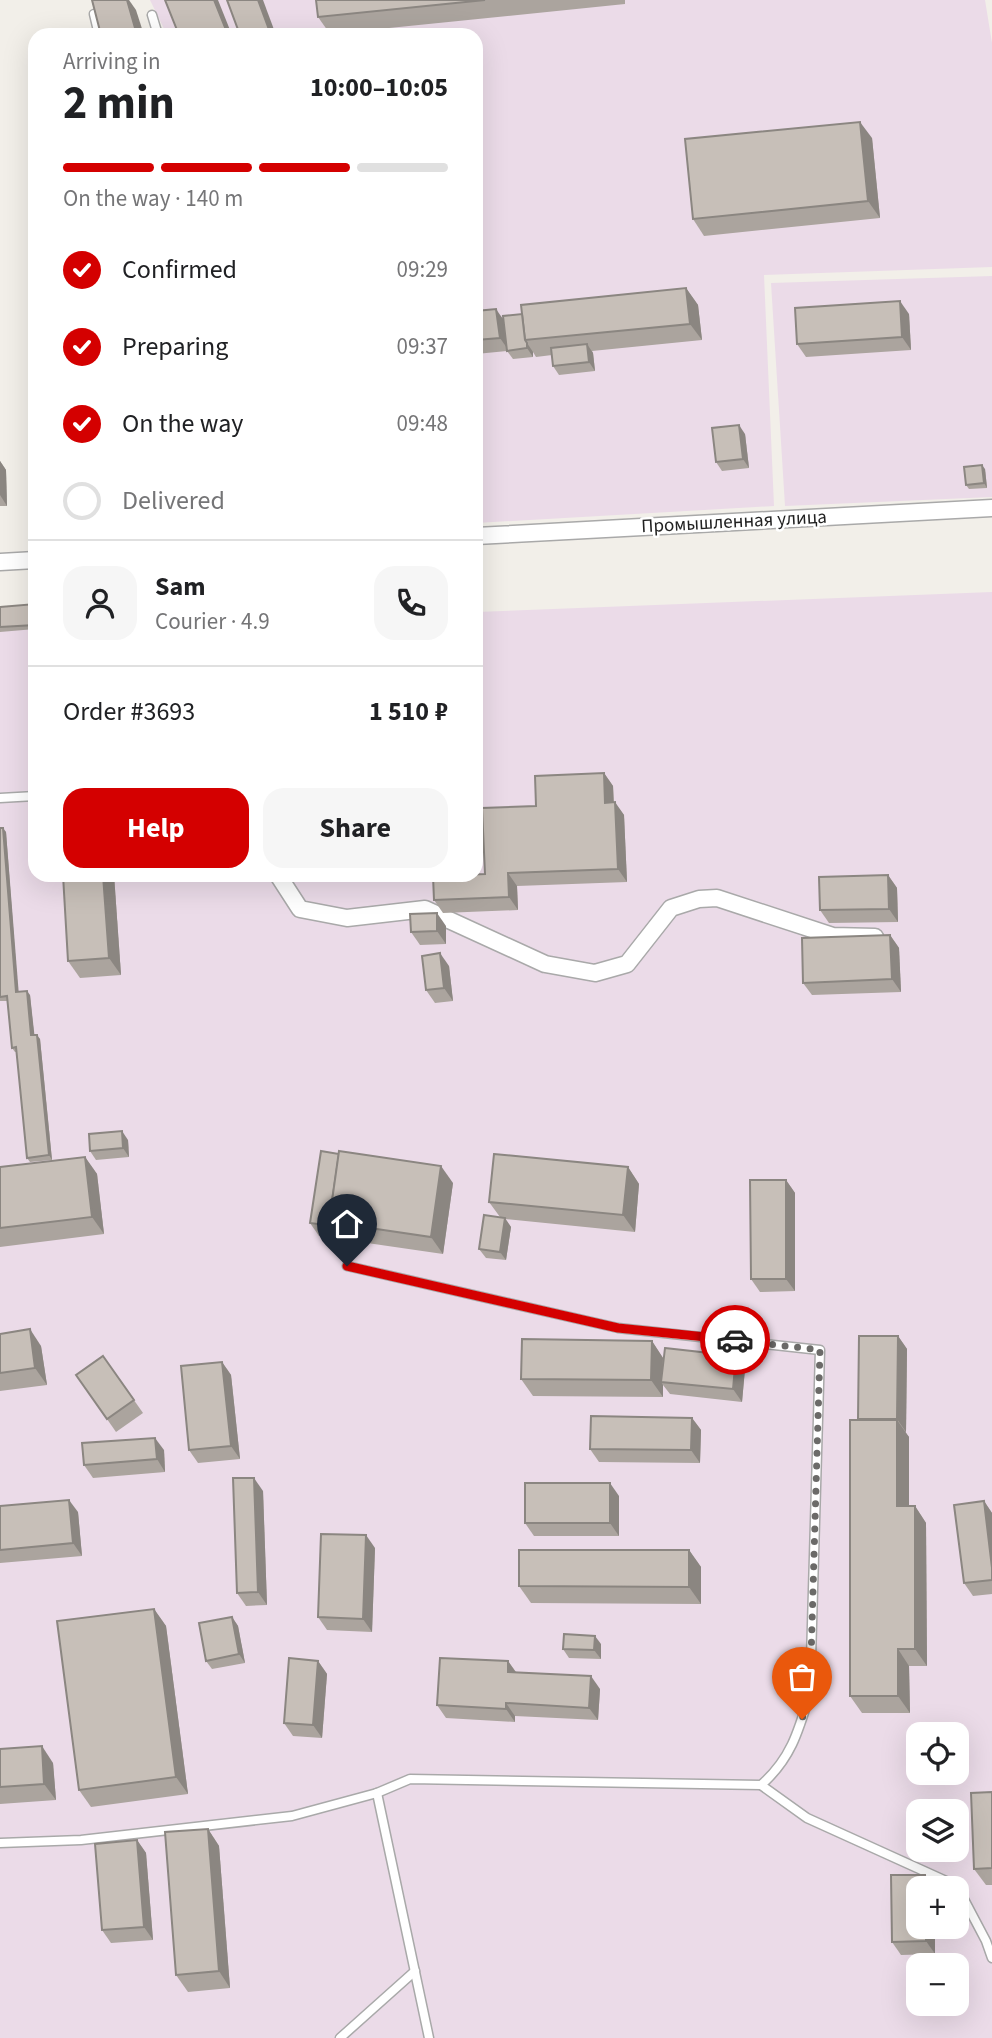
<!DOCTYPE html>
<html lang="en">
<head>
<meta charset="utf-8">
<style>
	body { margin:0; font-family:"Source Sans 3",sans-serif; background:#f6f6f6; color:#202124; height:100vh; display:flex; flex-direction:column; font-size:26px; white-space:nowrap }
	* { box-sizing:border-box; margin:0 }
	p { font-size:23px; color:#757577 }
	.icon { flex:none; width:38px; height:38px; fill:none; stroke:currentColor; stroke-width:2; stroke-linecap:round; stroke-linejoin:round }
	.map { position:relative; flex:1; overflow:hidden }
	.side { position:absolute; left:28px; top:28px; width:455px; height:854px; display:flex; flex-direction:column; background:#fff; border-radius:21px; box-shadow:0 7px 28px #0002 }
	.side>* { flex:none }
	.tools { position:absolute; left:906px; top:1722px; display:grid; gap:14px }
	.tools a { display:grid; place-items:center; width:63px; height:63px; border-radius:14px; background:#fff; box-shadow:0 7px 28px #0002; font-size:35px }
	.pin { position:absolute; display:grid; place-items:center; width:60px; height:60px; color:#fff; margin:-72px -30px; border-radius:50% 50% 50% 0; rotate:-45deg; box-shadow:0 0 7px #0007 }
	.pin .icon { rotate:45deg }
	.courier { position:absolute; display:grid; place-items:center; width:70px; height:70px; margin:-35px; border:5px solid #d40000; border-radius:50%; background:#fff; color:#222; box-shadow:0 2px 9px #0007 }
	.summary em { font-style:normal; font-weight:700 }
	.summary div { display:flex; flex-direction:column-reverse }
	.summary { display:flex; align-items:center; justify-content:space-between; height:119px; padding:0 35px }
	h1 { font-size:46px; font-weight:700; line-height:52px }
	.bar { display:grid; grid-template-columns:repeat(4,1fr); gap:10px 7px; align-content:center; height:84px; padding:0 35px }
	.bar i { height:9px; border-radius:5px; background:#e0e0e0 }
	.bar .on { background:#d40000 }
	.bar p { grid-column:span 4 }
	.line { display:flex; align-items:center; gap:18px; padding:0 35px; border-top:2px solid #e0e0e0 }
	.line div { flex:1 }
	.round { display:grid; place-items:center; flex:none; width:74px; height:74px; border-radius:21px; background:#f6f6f6 }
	ol { padding:0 35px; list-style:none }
	li { display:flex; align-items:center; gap:21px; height:77px }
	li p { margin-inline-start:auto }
	li .icon { padding:7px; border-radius:50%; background:#d40000; color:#fff; stroke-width:4 }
	li:last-child { color:#757577 }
	li i { width:38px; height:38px; border:4px solid #e0e0e0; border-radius:50% }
	.button { display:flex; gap:14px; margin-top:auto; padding:14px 35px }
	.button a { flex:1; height:80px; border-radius:21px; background:#d40000; color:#fff; font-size:28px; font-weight:700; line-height:80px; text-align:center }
	.button a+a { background:#f6f6f6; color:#202124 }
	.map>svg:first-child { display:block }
</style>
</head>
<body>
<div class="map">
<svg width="992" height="2038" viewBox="0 0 992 2038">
	<rect width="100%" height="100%" fill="#f2efe9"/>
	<!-- industrial -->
	<g fill="#ebdbe8" fill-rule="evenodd">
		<polygon points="150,0 985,0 992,43 992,267 764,275 774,506 476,523 476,35 167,35"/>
		<polygon points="992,276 992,497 785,506 771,283"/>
		<path d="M 992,592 L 992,2038 L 0,2038 L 0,630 L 35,629 L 35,875 L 476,875 L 476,612 ZM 919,1734 L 957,1734 L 957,1773 L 919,1773 ZM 919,1811 L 957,1811 L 957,1850 L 919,1850 ZM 919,1888 L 957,1888 L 957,1927 L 919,1927 ZM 919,1965 L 957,1965 L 957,2004 L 919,2004 Z"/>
	</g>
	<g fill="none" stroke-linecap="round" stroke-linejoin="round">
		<!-- lane casing -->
		<g stroke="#a9a9a9" stroke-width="11">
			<g id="lane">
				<polyline points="94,14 99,35"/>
				<polyline points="152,15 158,35"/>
				<polyline points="0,798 35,796"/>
				<polyline points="761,1785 807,1818 957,1886 986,1941 992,1958"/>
				<polyline points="377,1793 429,2038"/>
				<path d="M 0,1843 L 81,1840 L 292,1816 L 377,1793 L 410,1779 L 761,1785 C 791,1759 799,1730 810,1693 L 820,1350 L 618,1328 L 347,1266"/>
				<polyline points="340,2038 415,1971"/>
			</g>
		</g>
		<!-- street casing -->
		<g stroke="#a9a9a9" stroke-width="19">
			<g id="street">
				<polyline points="476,536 992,508"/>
				<polyline points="0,562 35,560"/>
				<polyline points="278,875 300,909 347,918 425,909 545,964 595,973 627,964 671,908 699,899 717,898 833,936 875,937"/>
			</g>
		</g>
		<!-- lane -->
		<use href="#lane" stroke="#fff" stroke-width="8"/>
		<!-- street -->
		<use href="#street" stroke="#fff" stroke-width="16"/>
	</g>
	<!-- wall -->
	<g fill="#aba49e">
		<polygon points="316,0 625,0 625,4 330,34 318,17"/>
		<polygon points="872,138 880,218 704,236 693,219"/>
		<polygon points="686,288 698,305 702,340 592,351 593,353 595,371 559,375 553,366 552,355 536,357 533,352 533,357 513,359 507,351 476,354 476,311 503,318"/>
		<polygon points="909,314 911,350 806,357 797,344"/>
		<polygon points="745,434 749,468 722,471 716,462"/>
		<polygon points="0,461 6,470 7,506 0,506"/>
		<polygon points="985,469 987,488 969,489 966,485"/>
		<polygon points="35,604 35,629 0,632 0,607"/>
		<polygon points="604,773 613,786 614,802 624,815 627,882 517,886 518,910 443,913 434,900 485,874 536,806"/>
		<polygon points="0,828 6,832 18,992 30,995 34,1035 40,1039 52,1160 30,1162 27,1158 17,1052 15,1052 12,1048 7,1001 0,1001"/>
		<polygon points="63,875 114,875 121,975 80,978 68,961"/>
		<polygon points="888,875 897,888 898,922 829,923 820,910"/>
		<polygon points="446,926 446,944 420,945 411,932"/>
		<polygon points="890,935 899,948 901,992 812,995 803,983"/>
		<polygon points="449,966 453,1001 435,1003 426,990"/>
		<polygon points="128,1140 129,1157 96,1160 90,1151"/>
		<polygon points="85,1157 97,1174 104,1234 0,1247 0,1167"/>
		<polygon points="628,1167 639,1184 635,1232 505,1219 511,1227 506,1260 486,1258 479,1249 500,1217 489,1202"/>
		<polygon points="786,1180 795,1193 795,1291 760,1292 751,1279"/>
		<polygon points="453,1183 443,1254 319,1236 310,1223"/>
		<polygon points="0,1334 41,1346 47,1385 0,1391"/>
		<polygon points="898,1336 907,1349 906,1432 905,1432 909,1437 909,1506 915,1506 926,1523 927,1666 909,1666 910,1713 862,1713 850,1696 859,1420 858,1419"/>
		<polygon points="652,1341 663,1358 736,1356 745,1369 742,1402 670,1394 663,1385 663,1397 533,1396 521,1379"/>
		<polygon points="103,1356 143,1413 116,1432 107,1419"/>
		<polygon points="222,1362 231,1375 240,1459 198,1463 189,1450"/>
		<polygon points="692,1418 701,1430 700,1463 599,1462 590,1449"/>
		<polygon points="164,1450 165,1472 93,1478 84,1465"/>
		<polygon points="263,1491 267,1605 246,1606 237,1593"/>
		<polygon points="619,1496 619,1536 534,1536 525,1523"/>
		<polygon points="984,1501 992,1513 992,1594 973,1596 964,1583"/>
		<polygon points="0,1506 78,1512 82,1556 0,1563"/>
		<polygon points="375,1548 372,1632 327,1630 318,1617"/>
		<polygon points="689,1550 701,1567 701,1604 531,1603 519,1586"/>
		<polygon points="154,1609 166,1626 188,1794 91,1807 79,1790"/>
		<polygon points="232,1617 238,1626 245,1663 212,1669 206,1661"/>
		<polygon points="601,1644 601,1659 569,1658 563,1649"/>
		<polygon points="318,1661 327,1674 322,1738 293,1736 284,1723"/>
		<polygon points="508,1661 516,1672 600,1689 598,1720 515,1716 515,1722 446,1718 437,1705"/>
		<polygon points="0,1749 53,1763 56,1800 0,1804"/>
		<polygon points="992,1792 992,1885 986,1885 974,1869"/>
		<polygon points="208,1829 219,1846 230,1988 188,1992 176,1975"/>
		<polygon points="137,1840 146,1853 153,1940 111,1943 102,1930"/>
		<polygon points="891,1875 935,1954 901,1955 892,1942"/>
	</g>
	<!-- shaded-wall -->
	<g fill="#8b8681">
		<polygon points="127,0 129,0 136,10 144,35 137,35"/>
		<polygon points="214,0 218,0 232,35 228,35"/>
		<polygon points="258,0 263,0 276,35 271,35"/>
		<polygon points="860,122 872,138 880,218 868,201"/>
		<polygon points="686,288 698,305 702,340 690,324"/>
		<polygon points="900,301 909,314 911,350 902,337"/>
		<polygon points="496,309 505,322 509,351 500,338"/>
		<polygon points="527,343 533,352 533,357 527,348"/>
		<polygon points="587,344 593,353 595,371 589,362"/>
		<polygon points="739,425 745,434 749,468 743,459"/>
		<polygon points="0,461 6,470 7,506 0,495"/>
		<polygon points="982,465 985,469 987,488 984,483"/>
		<polygon points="604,773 613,786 614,816 605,803"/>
		<polygon points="615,802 624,815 627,882 618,869"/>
		<polygon points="3,828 6,832 19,996 16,992"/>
		<polygon points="508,873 517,886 518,910 509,897"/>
		<polygon points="103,875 114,875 121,975 109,958"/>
		<polygon points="888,875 897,888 898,922 889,909"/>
		<polygon points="437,913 446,926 446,944 437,931"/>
		<polygon points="890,935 899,948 901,992 892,979"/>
		<polygon points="440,953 449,966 453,1001 444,988"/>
		<polygon points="27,991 30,995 35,1040 31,1035"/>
		<polygon points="37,1035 40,1039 52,1160 49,1155"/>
		<polygon points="122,1131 128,1140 129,1157 123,1148"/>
		<polygon points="85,1157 97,1174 104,1234 92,1217"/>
		<polygon points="441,1166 453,1183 443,1254 431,1237"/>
		<polygon points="628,1167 639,1184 635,1232 623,1215"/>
		<polygon points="786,1180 795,1193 795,1291 786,1279"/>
		<polygon points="505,1218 511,1227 506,1260 500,1252"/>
		<polygon points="30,1329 41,1346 47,1385 35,1368"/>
		<polygon points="898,1336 907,1349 906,1432 897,1419"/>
		<polygon points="652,1341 663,1358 661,1382 663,1385 663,1397 651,1380"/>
		<polygon points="736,1356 745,1369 742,1402 733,1389"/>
		<polygon points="222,1362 231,1375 240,1459 231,1446"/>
		<polygon points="692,1418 701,1430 700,1463 691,1450"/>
		<polygon points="897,1420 909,1437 909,1523 897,1506"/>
		<polygon points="155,1438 164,1450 165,1472 157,1459"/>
		<polygon points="254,1478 263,1491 267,1605 258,1592"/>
		<polygon points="610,1483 619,1496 619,1536 610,1523"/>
		<polygon points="69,1500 78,1512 82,1556 73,1543"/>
		<polygon points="984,1501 992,1513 992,1568"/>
		<polygon points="915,1506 926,1523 927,1666 915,1649"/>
		<polygon points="366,1535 375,1548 372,1632 363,1619"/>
		<polygon points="689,1550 701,1567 701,1604 689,1587"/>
		<polygon points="154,1609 166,1626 188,1794 176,1777"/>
		<polygon points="232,1617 238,1626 245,1663 239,1654"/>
		<polygon points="595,1636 601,1644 601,1659 594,1650"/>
		<polygon points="898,1649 909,1666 910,1713 898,1696"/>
		<polygon points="318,1661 327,1674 322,1738 313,1725"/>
		<polygon points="508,1661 517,1674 508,1672"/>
		<polygon points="591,1676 600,1689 598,1720 589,1708"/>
		<polygon points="506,1703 515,1716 515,1722 506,1709"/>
		<polygon points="42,1746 53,1763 56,1800 44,1784"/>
		<polygon points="208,1829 219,1846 230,1988 219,1971"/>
		<polygon points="137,1840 146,1853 153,1940 144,1927"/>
		<polygon points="925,1875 934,1888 926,1888"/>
		<polygon points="926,1927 935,1927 935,1954 926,1941"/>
	</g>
	<!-- building -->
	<g fill="#c7bfb8" stroke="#8b8681" stroke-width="2">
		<polygon points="92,0 127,0 137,35 101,35"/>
		<polygon points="165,0 214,0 228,35 179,35"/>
		<polygon points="227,0 258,0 271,35 240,35"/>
		<polygon points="316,0 485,0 318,17"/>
		<polygon points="860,122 868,201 693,219 685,139"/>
		<polygon points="686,288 690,324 525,340 521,305"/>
		<polygon points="900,301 902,337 797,344 795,308"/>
		<polygon points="496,309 500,338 476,340 476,311"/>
		<polygon points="522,314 525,340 527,343 527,348 507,351 503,316"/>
		<polygon points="587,344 589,362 553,366 551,348"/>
		<polygon points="739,425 743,459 716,462 712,428"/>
		<polygon points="982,465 984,483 966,485 964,467"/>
		<polygon points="35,604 35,625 0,627 0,607"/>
		<polygon points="604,773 605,803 615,802 618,869 508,873 509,897 434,900 433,876 485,874 482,808 536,806 535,776"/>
		<polygon points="0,828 3,828 16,992 27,991 31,1035 37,1035 49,1155 27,1158 16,1047 12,1048 7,996 0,997"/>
		<polygon points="63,875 103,875 109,958 68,961"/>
		<polygon points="888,875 889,909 820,910 819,877"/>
		<polygon points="437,913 437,931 411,932 410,914"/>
		<polygon points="890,935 892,979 803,983 802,938"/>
		<polygon points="440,953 444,988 426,990 422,956"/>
		<polygon points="122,1131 123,1148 90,1151 89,1134"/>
		<polygon points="321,1151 339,1154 329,1222 332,1226 310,1223"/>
		<polygon points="339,1151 441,1166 431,1237 329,1222"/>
		<polygon points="494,1154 628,1167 623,1215 489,1202"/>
		<polygon points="85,1157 92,1217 0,1228 0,1167"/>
		<polygon points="750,1180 786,1180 786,1279 751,1279"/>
		<polygon points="484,1215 505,1218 500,1252 479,1249"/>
		<polygon points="30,1329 35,1368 0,1373 0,1334"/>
		<polygon points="859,1336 898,1336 897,1419 858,1419"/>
		<polygon points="522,1339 652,1341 651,1380 521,1379"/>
		<polygon points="665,1348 736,1356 733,1389 661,1382"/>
		<polygon points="103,1356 134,1400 107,1419 76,1375"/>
		<polygon points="222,1362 231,1446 189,1450 181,1366"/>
		<polygon points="591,1416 692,1418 691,1450 590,1449"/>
		<polygon points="850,1420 897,1420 897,1506 915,1506 915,1649 898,1649 898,1696 850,1696"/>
		<polygon points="155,1438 157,1459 84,1465 82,1443"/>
		<polygon points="233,1478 254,1478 258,1592 237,1593"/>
		<rect x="525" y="1483" width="85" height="40"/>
		<polygon points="69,1500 73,1543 0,1550 0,1506"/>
		<polygon points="984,1501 992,1568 992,1580 964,1583 954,1505"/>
		<polygon points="321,1534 366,1535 363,1619 318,1617"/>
		<polygon points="519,1550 689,1550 689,1587 519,1586"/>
		<polygon points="154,1609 176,1777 79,1790 57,1621"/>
		<polygon points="232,1617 239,1654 206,1661 199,1623"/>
		<polygon points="564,1634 595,1636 594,1650 563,1649"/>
		<polygon points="289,1658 318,1661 313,1725 284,1723"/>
		<polygon points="440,1658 508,1661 508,1672 591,1676 589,1708 506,1703 506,1709 437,1705"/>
		<polygon points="42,1746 44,1784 0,1787 0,1749"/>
		<polygon points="992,1792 992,1868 974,1869 971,1793"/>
		<polygon points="208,1829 219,1971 176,1975 165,1832"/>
		<polygon points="137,1840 144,1927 102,1930 95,1844"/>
		<polygon points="891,1875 925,1875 926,1888 919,1888 919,1927 926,1927 926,1941 892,1942"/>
	</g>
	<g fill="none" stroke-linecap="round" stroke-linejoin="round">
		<!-- done -->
		<polyline stroke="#6b6a68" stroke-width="7" stroke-dasharray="0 12.6" points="735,1340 820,1350 810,1693 802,1719"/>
		<!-- route -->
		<polyline stroke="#d40000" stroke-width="9" points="347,1266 618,1328 735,1340"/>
	</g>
	<g text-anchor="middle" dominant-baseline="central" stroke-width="5" stroke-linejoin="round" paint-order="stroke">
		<!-- street labels -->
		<g font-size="19" fill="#222" stroke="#fff">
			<text transform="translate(734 522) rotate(-3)">Промышленная улица</text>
		</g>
	</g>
</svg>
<div class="tools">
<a><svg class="icon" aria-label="locate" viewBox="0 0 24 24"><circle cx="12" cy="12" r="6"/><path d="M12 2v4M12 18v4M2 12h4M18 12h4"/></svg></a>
<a><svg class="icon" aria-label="layers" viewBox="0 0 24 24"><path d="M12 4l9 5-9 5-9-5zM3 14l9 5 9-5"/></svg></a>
<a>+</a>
<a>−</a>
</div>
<div class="pin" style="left:802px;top:1719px;background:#ea580c"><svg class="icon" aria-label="bag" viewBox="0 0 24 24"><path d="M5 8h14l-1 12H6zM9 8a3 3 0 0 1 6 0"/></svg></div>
<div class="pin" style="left:347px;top:1266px;background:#1f2937"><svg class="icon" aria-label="home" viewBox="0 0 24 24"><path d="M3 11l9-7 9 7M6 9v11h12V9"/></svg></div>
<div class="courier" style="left:735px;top:1340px"><svg class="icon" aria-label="car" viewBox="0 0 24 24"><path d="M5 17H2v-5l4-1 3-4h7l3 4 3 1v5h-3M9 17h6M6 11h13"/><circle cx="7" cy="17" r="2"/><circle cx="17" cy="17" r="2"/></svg></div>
<section class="side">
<div class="summary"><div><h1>2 min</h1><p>Arriving in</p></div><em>10:00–10:05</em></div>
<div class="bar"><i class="on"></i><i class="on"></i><i class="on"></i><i></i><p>On the way · 140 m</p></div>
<ol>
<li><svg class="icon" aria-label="check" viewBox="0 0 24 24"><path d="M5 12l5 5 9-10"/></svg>Confirmed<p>09:29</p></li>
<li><svg class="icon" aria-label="check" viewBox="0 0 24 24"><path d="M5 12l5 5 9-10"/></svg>Preparing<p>09:37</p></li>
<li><svg class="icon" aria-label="check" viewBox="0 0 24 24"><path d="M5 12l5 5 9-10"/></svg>On the way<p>09:48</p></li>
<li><i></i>Delivered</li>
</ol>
<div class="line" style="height:126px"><a class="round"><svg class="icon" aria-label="person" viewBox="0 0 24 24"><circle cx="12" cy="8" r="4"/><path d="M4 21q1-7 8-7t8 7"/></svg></a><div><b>Sam</b><p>Courier · 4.9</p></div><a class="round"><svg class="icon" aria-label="phone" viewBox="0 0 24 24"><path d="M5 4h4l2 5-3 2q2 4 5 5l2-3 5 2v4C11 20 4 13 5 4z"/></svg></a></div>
<div class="line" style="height:91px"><div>Order #3693</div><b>1 510 ₽</b></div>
<div class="button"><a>Help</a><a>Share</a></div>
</section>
</div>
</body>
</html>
